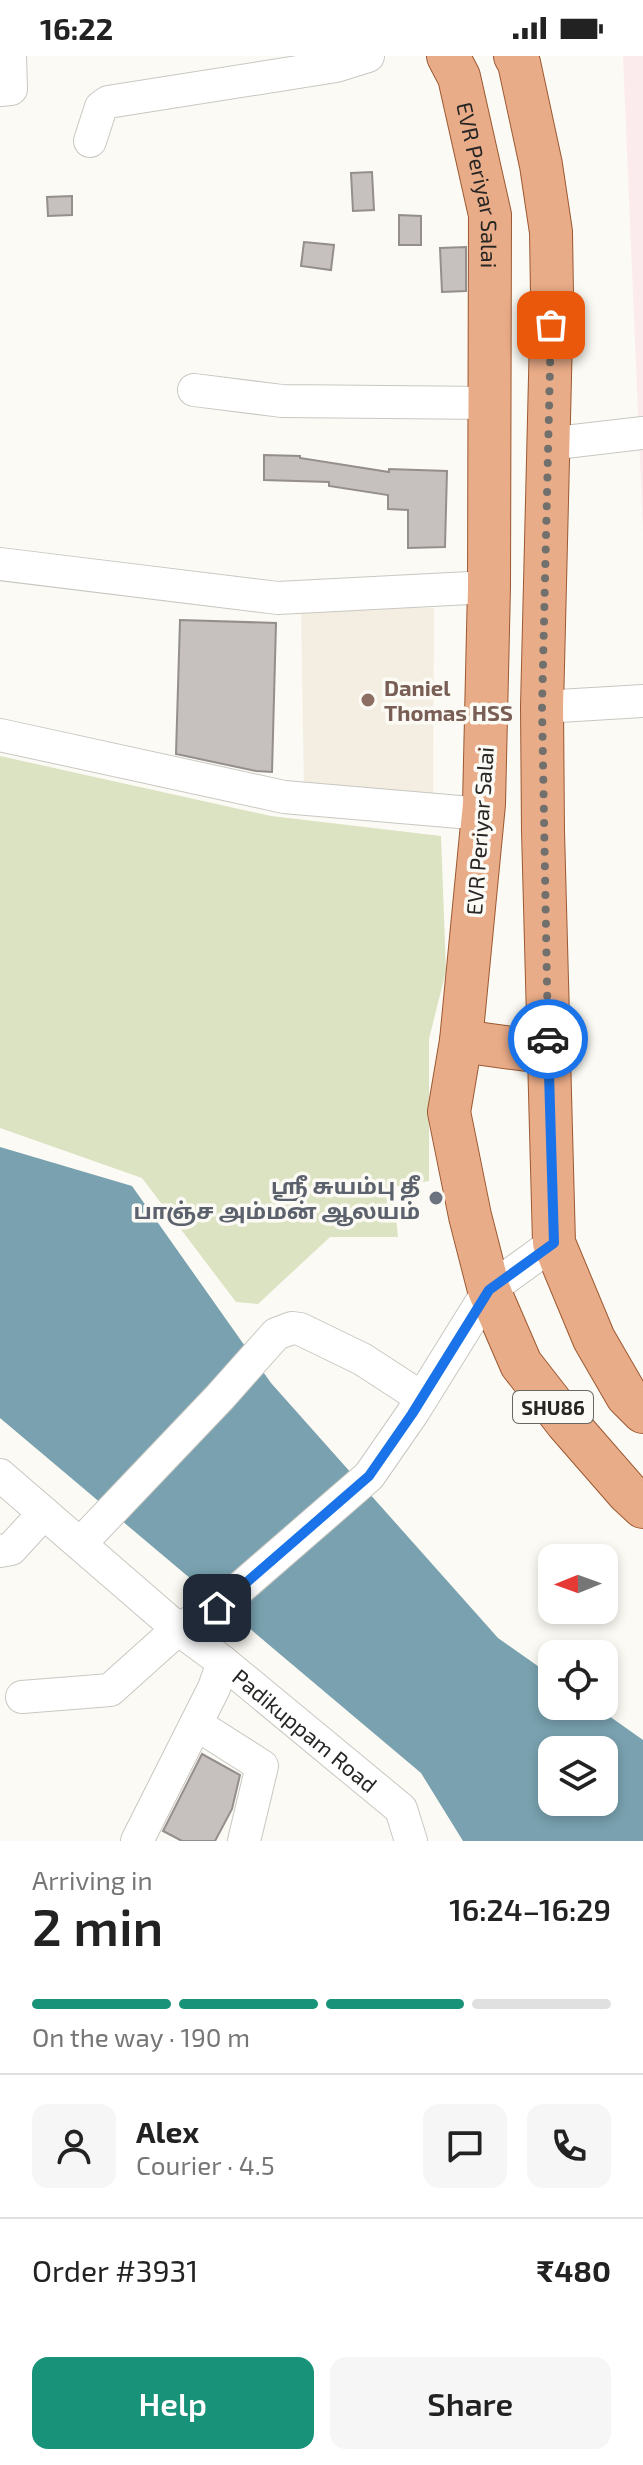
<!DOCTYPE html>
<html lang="en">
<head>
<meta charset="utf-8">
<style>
	body { margin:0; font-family:"Exo 2","Noto Sans Tamil",sans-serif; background:#f6f6f6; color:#222; height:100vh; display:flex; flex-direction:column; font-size:30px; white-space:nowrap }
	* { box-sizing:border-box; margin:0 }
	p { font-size:26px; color:#767676 }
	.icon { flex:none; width:44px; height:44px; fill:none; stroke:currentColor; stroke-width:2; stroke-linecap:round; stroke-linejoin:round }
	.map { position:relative; height:1785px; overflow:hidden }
	.details { display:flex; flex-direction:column; background:#fff; flex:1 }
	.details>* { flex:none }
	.needle { width:52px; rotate:269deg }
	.controls { position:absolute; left:538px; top:1488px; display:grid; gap:16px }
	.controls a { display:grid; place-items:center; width:80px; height:80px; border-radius:16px; background:#fff; box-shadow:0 4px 12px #0003; font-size:40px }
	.pin { position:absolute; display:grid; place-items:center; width:68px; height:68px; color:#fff; margin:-34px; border-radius:16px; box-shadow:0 4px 12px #0006 }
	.courier { position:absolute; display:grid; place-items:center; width:80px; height:80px; margin:-40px; border:6px solid #1a73e8; border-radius:50%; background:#fff; color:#222; box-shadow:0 2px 10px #0007 }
	.headline em { font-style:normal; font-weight:600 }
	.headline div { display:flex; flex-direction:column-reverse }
	.headline { display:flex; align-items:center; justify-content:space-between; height:136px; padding:0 32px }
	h1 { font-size:52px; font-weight:600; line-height:60px }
	.bar { display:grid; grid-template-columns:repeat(4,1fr); gap:12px 8px; align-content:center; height:96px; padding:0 32px }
	.bar i { height:10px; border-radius:6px; background:#e0e0e0 }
	.bar .current { background:#18937a }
	.bar p { grid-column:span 4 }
	.line { display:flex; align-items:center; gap:20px; padding:0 32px; border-top:2px solid #e0e0e0 }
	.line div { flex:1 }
	.round { display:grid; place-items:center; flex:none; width:84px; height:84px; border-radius:16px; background:#f6f6f6 }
	.button { display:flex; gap:16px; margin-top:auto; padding:16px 32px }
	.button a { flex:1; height:92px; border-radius:16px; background:#18937a; color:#fff; font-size:32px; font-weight:600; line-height:92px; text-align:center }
	.button a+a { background:#f6f6f6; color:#222 }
	.status { display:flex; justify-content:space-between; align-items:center; height:56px; padding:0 40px; background:#fff; direction:ltr }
	.status svg { height:22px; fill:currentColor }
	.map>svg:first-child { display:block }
</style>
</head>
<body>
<div class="status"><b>16:22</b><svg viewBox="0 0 49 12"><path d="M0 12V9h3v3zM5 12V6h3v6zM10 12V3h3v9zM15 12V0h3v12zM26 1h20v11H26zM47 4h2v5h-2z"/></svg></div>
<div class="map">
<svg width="643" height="1785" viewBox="0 0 643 1785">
	<rect width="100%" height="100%" fill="#fcfaf4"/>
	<!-- built -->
	<polygon fill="#f3eee1" points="301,550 434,552 433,747 304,736"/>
	<!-- industrial -->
	<polygon fill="#fcebed" points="623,0 643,0 643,476"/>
	<!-- green -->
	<polygon fill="#dce3c2" points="0,700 271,760 441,780 446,915 429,983 429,1125 393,1131 398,1181 330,1181 258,1248 236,1246 142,1122 0,1072"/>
	<!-- water -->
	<path fill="#79a1af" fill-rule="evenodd" d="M 0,1091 L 132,1130 L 271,1327 L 498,1582 L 552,1620 L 552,1650 L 595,1650 L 643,1684 L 643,1785 L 463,1785 L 421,1717 L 0,1362 ZM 552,1694 L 604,1694 L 604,1746 L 552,1746 Z"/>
	<!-- building -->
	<g fill="#c6c0be" stroke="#948e8c" stroke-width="2">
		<polygon points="372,116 374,154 353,155 351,117"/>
		<polygon points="72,140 72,159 48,160 47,141"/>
		<polygon points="399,159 421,160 421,189 399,189"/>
		<polygon points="304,186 334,189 331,214 301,210"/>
		<polygon points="466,191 466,235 442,236 440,192"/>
		<polygon points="264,399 300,400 300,402 389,416 389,413 447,415 445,491 408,492 408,454 388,453 388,439 329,430 329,426 264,424"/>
		<polygon points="180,564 276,567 272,716 256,715 176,698"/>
		<polygon points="202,1698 240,1719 232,1753 215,1785 182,1785 163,1775"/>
	</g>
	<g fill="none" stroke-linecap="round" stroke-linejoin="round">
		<!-- minor casing -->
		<g stroke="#c9c7c1" stroke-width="34">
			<g id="minor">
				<polyline points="0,34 11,33 10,0"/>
				<polyline points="90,85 101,51 108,46 336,10 368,0"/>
				<polyline points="194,334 282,345 490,347"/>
				<polyline points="548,388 643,377"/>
				<polyline points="0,508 278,542 489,531"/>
				<polyline points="542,651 643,645"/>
				<polyline points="0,679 284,741 483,758"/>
				<path id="s1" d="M 0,1419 L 178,1573 L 223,1606 L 401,1753 L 411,1785"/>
				<polyline points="80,1488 220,1341 276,1278 292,1272 300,1273 362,1303 422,1342"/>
				<polyline points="0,1495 11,1493 44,1457"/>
				<polyline points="22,1641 110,1634 178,1573 217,1552 369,1420 412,1358 489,1234 554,1187"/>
				<polyline points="196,1668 262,1710 244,1785"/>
				<polyline points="137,1785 214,1632 223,1606"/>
			</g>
		</g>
		<!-- major casing -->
		<g stroke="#9c5932" stroke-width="44">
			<g id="major">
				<path id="s2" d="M 448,0 L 459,21 L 490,159 L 489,531 L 484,748 L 461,985 L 449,1056 L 470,1160 L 489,1234 L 521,1308 L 567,1367 L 628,1437 L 643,1451"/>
				<polyline points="515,0 519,7 541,109 551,176 552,239 542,651 543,775 554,1187 594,1283 627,1340 643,1356"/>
				<polyline points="461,985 549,997"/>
			</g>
		</g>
		<!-- minor -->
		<use href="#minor" stroke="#fff" stroke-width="32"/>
		<!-- major -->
		<use href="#major" stroke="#e9ac88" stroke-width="42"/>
	</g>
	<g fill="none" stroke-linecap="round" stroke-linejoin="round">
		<!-- done -->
		<polyline stroke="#72706d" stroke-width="8" stroke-dasharray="0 14.4" points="548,983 542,651 551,269"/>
		<!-- route -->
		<polyline stroke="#1a73e8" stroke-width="10" points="217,1552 369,1420 412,1358 489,1234 554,1187 548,983"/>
	</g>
	<!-- markers -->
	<circle fill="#8d6e63" stroke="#fcfaf4" stroke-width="3" cx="368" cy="644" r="8"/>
	<circle fill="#6b7280" stroke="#fcfaf4" stroke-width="3" cx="436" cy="1142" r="8"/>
	<g text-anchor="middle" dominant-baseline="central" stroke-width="7" stroke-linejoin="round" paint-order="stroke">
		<!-- shield labels -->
		<rect fill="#fcfaf4" stroke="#676662" stroke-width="2" x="513" y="1335" width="80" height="32" rx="6"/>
		<g font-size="20" font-weight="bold" fill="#272624">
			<text x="553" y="1351">SHU86</text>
		</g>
		<!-- street labels -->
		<g font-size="22" fill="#272624" stroke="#fcfaf4">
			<text stroke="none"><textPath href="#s2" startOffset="134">EVR Periyar Salai</textPath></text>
			<text transform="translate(479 775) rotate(-86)">EVR Periyar Salai</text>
			<text stroke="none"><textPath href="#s1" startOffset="398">Padikuppam Road</textPath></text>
		</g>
		<!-- education labels -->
		<g font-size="22" font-weight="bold" fill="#785e54" stroke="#fcfaf4" text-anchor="start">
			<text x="384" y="631">Daniel<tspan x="384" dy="25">Thomas HSS</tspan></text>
		</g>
		<!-- worship labels -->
		<g font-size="22" font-weight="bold" fill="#5b616d" stroke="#fcfaf4" text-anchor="end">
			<text x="420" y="1129">ஶ்ரீ சுயம்பு தீ<tspan x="420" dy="25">பாஞ்ச அம்மன் ஆலயம்</tspan></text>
		</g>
	</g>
</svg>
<div class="controls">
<a><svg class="needle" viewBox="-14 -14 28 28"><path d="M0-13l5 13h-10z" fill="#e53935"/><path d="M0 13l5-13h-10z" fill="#767676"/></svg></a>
<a><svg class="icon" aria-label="locate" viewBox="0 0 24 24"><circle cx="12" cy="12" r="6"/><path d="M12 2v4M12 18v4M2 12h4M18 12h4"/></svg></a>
<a><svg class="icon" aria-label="layers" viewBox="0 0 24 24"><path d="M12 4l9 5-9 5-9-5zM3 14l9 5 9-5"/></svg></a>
</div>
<div class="pin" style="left:551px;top:269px;background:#ea580c"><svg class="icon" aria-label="bag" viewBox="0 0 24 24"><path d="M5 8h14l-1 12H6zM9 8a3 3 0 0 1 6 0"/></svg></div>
<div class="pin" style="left:217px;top:1552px;background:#1f2937"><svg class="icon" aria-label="home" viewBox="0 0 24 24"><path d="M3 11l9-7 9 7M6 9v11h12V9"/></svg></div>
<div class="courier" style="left:548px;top:983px"><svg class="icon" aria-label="car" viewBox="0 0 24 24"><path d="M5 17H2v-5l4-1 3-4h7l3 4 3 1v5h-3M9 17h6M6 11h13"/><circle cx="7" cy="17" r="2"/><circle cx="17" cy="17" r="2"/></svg></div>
</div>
<section class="details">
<div class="headline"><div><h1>2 min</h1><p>Arriving in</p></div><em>16:24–16:29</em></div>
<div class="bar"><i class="current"></i><i class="current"></i><i class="current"></i><i></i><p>On the way · 190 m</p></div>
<div class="line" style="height:144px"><a class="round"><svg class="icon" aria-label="person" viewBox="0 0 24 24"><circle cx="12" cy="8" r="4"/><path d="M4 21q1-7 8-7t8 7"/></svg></a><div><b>Alex</b><p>Courier · 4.5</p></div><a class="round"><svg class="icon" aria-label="chat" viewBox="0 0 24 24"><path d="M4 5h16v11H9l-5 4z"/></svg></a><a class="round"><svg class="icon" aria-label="phone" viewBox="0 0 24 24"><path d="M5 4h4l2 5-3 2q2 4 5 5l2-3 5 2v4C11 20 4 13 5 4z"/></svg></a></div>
<div class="line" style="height:104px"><div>Order #3931</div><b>₹480</b></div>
<div class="button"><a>Help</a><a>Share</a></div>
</section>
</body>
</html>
